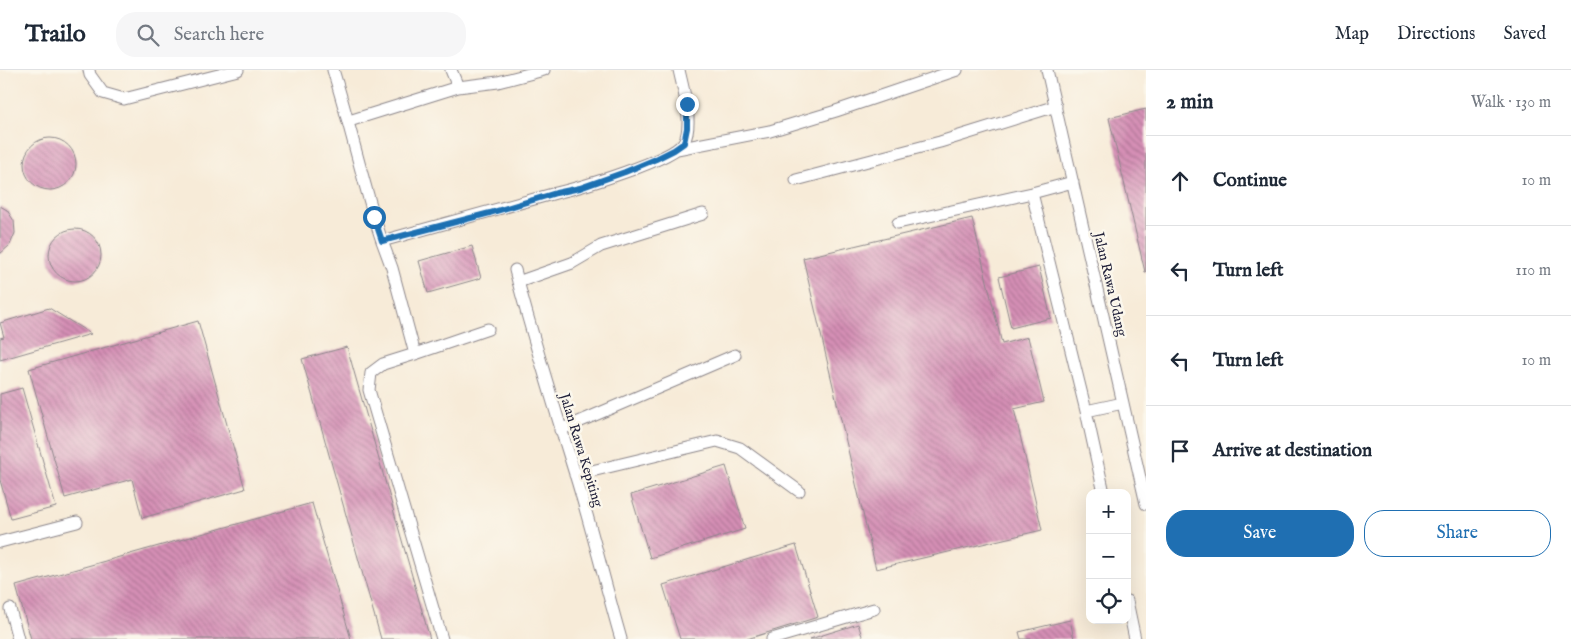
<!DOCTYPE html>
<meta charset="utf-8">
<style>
body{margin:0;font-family:"IM FELL English",serif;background:#f6f6f7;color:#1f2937}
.controls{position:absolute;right:15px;bottom:15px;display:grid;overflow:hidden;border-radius:10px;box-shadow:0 5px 20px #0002}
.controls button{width:45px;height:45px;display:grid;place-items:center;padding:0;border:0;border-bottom:1px solid #e0e1e3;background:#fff;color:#1f2937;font:25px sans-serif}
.stop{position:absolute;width:15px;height:15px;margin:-11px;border:4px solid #1f6fb2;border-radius:50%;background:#fff}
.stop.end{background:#1f6fb2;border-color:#fff;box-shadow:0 1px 5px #0008}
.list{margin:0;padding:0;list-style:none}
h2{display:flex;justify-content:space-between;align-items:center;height:65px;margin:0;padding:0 20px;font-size:21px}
h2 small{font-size:16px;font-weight:400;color:#747a83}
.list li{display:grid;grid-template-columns:32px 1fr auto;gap:15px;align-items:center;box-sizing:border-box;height:90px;padding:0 20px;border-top:1px solid #e0e1e3}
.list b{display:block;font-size:19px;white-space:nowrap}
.list em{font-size:16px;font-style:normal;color:#747a83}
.actions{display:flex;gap:10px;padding:15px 20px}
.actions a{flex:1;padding:11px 0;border:1px solid #1f6fb2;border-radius:20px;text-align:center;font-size:18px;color:#1f6fb2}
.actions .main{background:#1f6fb2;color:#fff}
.icon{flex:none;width:28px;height:28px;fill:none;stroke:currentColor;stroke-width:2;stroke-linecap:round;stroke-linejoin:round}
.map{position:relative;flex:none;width:1146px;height:569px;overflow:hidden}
header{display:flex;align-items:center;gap:30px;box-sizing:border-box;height:70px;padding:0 25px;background:#fff;border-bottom:1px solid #e0e1e3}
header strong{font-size:24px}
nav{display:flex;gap:28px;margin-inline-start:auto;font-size:18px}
.search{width:350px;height:45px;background:#f6f6f7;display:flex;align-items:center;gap:12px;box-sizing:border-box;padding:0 18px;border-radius:20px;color:#747a83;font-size:19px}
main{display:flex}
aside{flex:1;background:#fff}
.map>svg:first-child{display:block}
</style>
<header>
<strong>Trailo</strong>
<div class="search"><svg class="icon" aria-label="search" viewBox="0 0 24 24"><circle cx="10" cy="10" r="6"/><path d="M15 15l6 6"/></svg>Search here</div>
<nav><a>Map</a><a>Directions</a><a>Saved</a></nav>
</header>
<main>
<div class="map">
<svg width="1146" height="569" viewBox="0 0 1146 569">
<defs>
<pattern id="building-back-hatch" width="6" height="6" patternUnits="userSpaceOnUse" patternTransform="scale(1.25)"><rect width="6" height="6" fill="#d58fb5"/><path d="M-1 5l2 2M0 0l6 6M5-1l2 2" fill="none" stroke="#ac7494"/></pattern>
</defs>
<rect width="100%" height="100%" fill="#fbf7ec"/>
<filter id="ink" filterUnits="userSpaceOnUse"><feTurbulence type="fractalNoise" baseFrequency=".02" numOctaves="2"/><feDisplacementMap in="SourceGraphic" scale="10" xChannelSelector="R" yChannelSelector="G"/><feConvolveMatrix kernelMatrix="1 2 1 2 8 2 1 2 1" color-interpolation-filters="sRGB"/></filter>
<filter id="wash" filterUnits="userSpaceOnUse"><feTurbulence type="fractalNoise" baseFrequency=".0096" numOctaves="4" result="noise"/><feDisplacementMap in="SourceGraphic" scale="20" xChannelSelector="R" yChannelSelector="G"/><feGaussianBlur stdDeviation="1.12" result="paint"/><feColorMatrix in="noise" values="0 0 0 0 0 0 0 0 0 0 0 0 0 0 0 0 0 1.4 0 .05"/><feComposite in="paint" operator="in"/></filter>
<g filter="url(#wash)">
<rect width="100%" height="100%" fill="#f7ebd8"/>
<g id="blocks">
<path fill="url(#building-back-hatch)" d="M1146,39V202H1145L1109,48Z
M24 94a26 26 0 1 1 52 0a26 26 0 1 1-52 0Z
M0,136L7,140L14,151L15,163L10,175L0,184Z
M972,148L1002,274L1028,267L1044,332L1014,339L1042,460L876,499L803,188Z
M49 185a26 26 0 1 1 52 0a26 26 0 1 1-52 0Z
M472,176L481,208L428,223L419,191Z
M1039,197L1051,248L1011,258L999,207Z
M49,238L91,264L0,290V268L4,267L0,253Z
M198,251L245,419L142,448L132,409L65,428L29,299Z
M347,277L430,569H381L302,289Z
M22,318L56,437L11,449L0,410V324Z
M726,396L745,459L650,488L631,425Z
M312,433L351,569H31L16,516Z
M796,475L818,547L747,569H680L663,515Z
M1070,550L1074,569H1021L1019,562Z
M858,554L863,569H810Z"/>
</g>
</g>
<g filter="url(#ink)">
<use href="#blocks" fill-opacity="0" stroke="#8c868a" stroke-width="1"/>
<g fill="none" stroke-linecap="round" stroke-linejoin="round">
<g stroke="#8c868a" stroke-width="13">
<path id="service" d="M89,0L90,5L103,23L124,29L238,0
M333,0C351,57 363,115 382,171L556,123C578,118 674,90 684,72C694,53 683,19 679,0
M451,0L458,17L498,12L544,0
M1047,0L1146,434
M349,51L458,17
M677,79L770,61L836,41L957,0
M796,110L940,72L1056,36
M1032,123L1086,341L1104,423
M898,153L1032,123L1073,112
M382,171L392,198L415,284
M515,200C533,269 554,336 575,404C592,459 605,514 621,569
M518,212L572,193L601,176L703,144
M1086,341L1123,333
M560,360L735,285
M575,405L717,371L740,378L799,421
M0,472L77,452
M1127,531L1135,569
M10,539L18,569
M442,569L369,320L371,303L383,294L415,284L488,259
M772,569L874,539"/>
</g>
<use href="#service" stroke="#fff" stroke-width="11"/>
</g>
</g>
<g fill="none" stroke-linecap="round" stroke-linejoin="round" filter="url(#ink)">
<path stroke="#1f6fb2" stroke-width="6" d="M374,147L382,171L490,143L556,123L580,118L625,102L656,89L674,80L684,73L687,58V34"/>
</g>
<g text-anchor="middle" stroke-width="5" stroke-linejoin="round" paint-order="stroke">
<g font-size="14" fill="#22223b" stroke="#fbf7ec">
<text transform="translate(1111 214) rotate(77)" y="5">Jalan Rawa Udang</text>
<text transform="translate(582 380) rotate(73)" y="5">Jalan Rawa Kepiting</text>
</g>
</g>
</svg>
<div class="controls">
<button>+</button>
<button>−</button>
<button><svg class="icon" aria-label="locate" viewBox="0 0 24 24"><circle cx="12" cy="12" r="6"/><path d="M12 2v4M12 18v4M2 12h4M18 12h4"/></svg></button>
</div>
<div class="stop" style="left:374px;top:147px"></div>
<div class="stop end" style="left:687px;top:34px"></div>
</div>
<aside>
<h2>2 min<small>Walk · 130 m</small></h2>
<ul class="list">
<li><svg class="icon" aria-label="ahead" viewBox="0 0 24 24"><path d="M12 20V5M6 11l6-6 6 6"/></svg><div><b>Continue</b></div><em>10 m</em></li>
<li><svg class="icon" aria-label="left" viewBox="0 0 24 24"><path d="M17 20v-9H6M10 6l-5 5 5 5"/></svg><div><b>Turn left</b></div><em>110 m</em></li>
<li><svg class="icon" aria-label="left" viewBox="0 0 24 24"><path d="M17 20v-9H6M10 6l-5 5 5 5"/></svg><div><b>Turn left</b></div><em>10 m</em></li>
<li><svg class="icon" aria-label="arrive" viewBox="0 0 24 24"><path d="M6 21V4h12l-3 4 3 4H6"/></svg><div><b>Arrive at destination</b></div></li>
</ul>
<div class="actions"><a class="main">Save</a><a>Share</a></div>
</aside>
</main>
